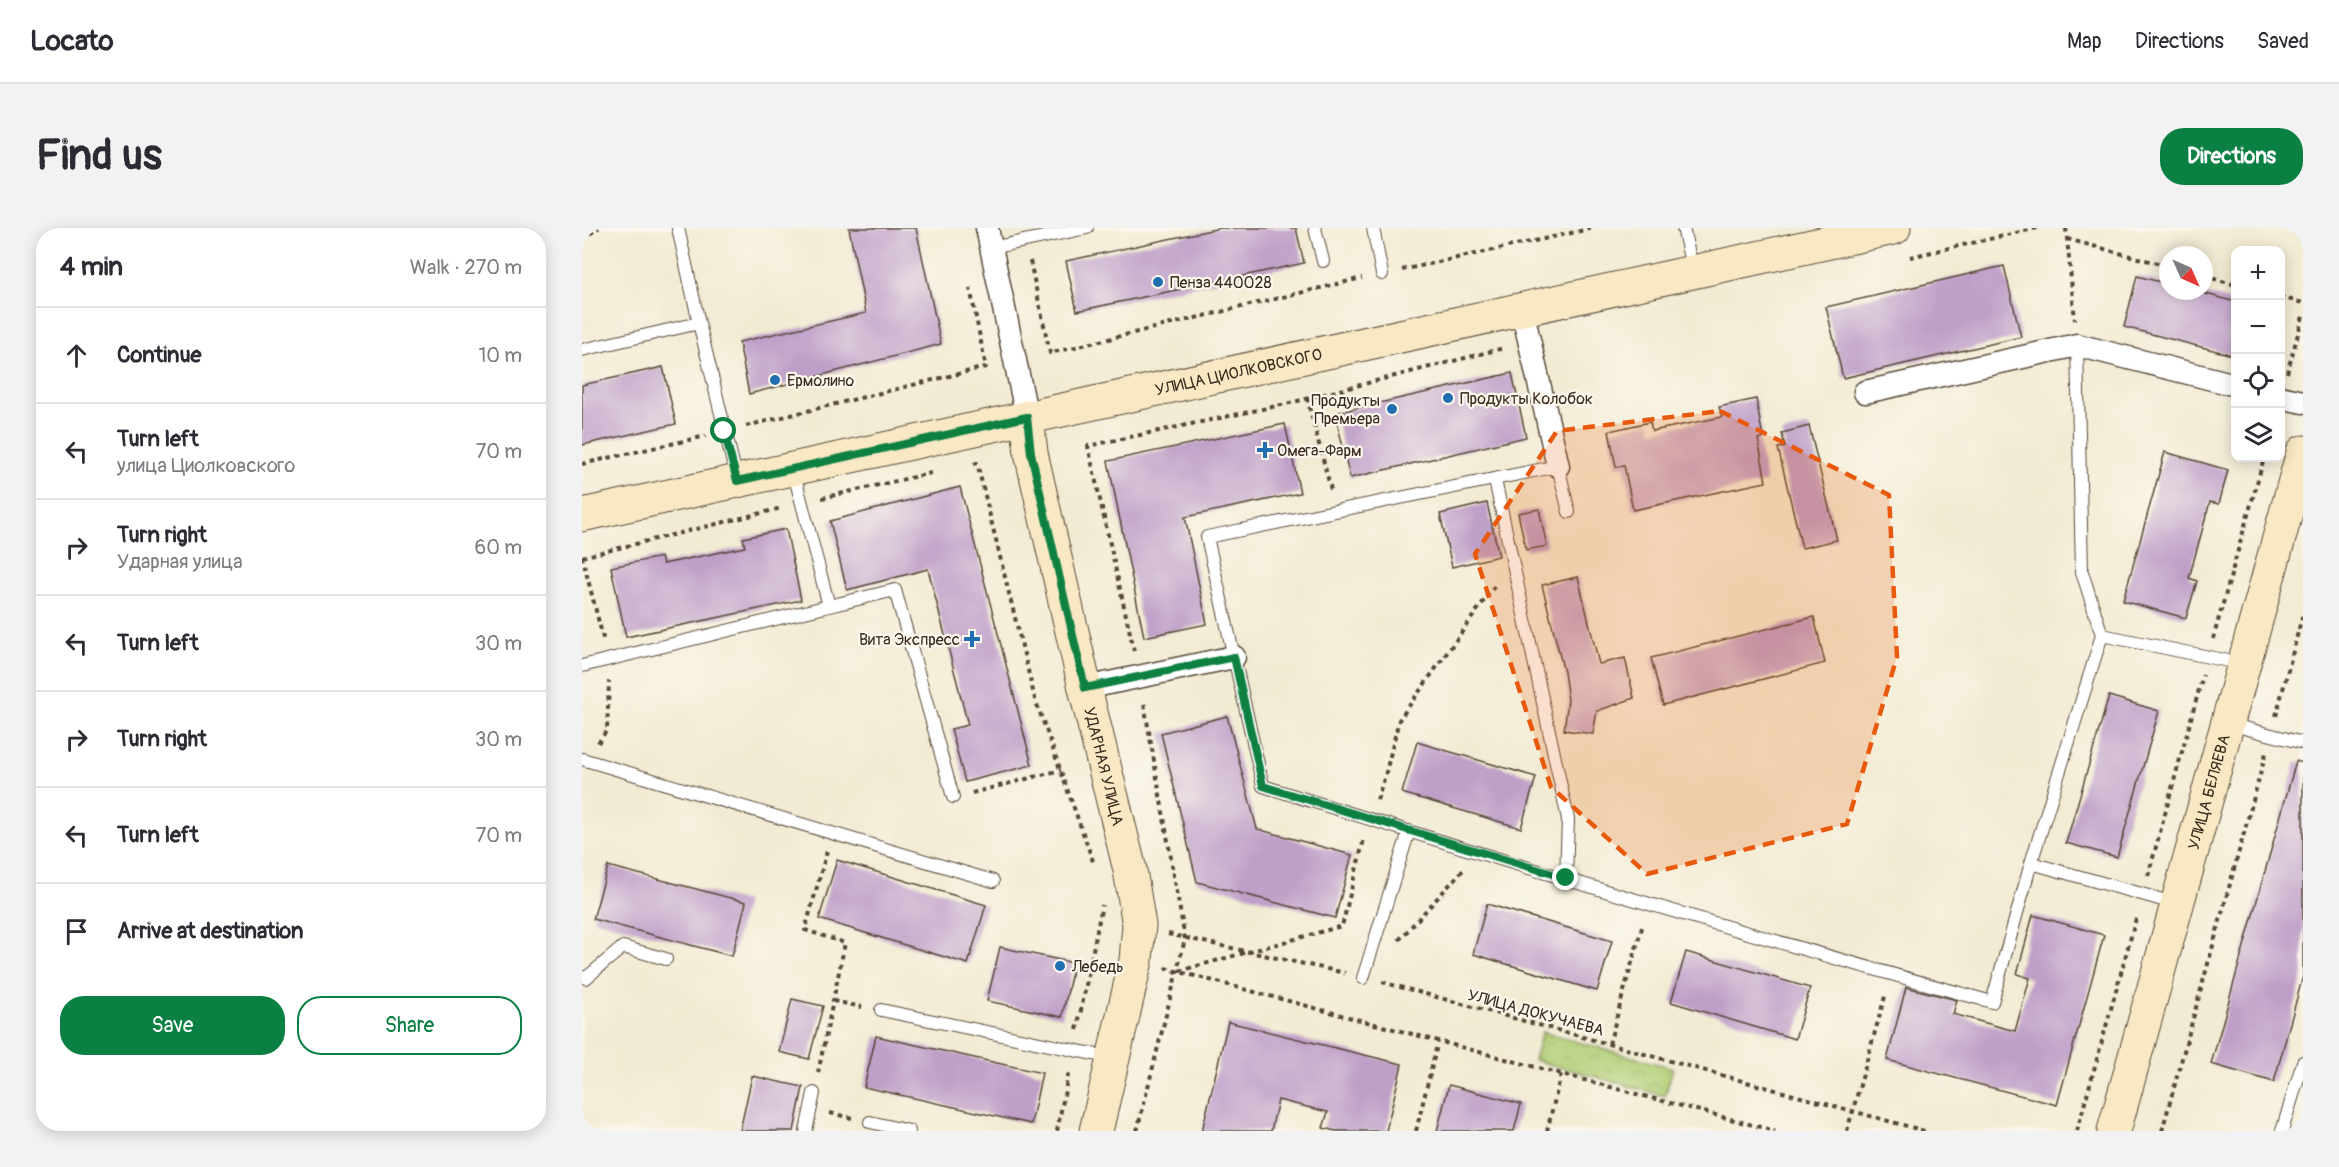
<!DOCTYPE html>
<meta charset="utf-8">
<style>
body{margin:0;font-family:Pangolin,sans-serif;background:#f2f2f3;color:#2b2b33}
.controls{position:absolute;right:18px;top:18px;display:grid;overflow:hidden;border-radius:12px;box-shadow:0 3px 15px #0003}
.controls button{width:54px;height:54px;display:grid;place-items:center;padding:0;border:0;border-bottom:2px solid #e1e1e2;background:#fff;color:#2b2b33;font:30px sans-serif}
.compass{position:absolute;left:1577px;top:18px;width:54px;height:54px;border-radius:50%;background:#fff;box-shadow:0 3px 15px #0003;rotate:135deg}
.stop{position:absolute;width:18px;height:18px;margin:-14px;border:4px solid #0b8043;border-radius:50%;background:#fff}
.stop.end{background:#0b8043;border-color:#fff;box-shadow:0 2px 6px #0008}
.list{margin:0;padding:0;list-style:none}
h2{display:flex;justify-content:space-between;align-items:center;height:78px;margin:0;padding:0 24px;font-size:26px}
h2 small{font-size:20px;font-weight:400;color:#7c7c81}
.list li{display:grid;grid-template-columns:39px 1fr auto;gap:18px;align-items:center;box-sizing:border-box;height:96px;padding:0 24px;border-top:2px solid #e1e1e2}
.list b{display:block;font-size:22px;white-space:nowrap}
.list p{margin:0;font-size:20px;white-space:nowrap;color:#7c7c81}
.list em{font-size:20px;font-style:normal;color:#7c7c81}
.actions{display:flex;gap:12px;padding:18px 24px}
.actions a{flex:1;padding:14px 0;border:2px solid #0b8043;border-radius:24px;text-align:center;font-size:21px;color:#0b8043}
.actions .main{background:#0b8043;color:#fff}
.icon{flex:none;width:33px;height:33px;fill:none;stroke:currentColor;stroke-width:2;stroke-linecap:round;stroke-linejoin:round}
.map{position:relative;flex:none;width:1721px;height:903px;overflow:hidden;border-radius:24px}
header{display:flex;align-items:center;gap:36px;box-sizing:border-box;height:84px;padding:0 30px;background:#fff;border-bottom:2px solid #e1e1e2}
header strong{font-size:28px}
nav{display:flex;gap:33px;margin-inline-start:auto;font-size:21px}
.intro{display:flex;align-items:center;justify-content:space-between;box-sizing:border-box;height:144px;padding:0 36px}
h1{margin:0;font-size:42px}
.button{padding:15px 27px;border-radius:24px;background:#0b8043;color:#fff;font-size:21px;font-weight:700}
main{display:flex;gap:36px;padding:0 36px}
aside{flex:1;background:#fff;border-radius:24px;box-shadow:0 3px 15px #0003}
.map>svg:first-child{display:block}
</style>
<header>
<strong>Locato</strong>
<nav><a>Map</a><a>Directions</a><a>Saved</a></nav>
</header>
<div class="intro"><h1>Find us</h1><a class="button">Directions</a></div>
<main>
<aside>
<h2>4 min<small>Walk · 270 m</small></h2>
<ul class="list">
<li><svg class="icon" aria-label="ahead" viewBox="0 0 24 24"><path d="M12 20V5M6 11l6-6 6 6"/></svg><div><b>Continue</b></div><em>10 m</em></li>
<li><svg class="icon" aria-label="left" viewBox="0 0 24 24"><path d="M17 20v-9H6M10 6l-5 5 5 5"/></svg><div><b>Turn left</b><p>улица Циолковского</p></div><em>70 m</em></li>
<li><svg class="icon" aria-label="right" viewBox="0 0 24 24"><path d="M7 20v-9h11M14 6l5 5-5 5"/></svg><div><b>Turn right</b><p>Ударная улица</p></div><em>60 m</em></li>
<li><svg class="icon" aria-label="left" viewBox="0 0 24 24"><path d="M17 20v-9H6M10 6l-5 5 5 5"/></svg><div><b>Turn left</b></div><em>30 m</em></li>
<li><svg class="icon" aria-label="right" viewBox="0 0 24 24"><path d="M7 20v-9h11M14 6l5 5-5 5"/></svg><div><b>Turn right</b></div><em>30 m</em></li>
<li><svg class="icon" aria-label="left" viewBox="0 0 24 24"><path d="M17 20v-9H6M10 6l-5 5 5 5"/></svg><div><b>Turn left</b></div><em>70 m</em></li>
<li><svg class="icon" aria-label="arrive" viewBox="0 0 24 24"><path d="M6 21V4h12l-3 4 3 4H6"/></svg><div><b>Arrive at destination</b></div></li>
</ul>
<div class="actions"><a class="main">Save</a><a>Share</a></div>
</aside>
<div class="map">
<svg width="1721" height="903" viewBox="0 0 1721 903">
<defs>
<pattern id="park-crowns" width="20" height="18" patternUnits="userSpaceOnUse" patternTransform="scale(1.5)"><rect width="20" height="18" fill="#b0ce75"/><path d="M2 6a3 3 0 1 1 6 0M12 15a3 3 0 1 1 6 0" fill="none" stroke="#98b165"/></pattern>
</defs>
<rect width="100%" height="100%" fill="#fbf7ec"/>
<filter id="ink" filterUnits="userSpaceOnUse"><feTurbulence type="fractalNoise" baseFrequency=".0167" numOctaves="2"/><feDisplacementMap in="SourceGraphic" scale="12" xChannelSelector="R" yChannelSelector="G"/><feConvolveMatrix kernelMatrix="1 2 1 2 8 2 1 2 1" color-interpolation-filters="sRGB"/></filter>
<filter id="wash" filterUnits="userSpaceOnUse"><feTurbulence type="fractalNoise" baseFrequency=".008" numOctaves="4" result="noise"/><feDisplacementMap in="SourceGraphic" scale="24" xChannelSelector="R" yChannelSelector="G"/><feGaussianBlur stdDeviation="1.35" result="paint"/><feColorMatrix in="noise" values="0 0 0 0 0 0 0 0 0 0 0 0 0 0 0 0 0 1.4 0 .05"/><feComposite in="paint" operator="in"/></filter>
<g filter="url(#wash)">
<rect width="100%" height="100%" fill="#f2ebd3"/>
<path fill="url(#park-crowns)" stroke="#767c4a" stroke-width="1.5" d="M960,804L1091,840L1083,868L952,832Z"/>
<g id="blocks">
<path fill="#be9fc8" d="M267,0H334L359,116L167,166L157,114L284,85Z
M638,0H714L722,35L495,83L484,33Z
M1422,38L1439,109L1261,150L1244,79Z
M1555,48L1586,56V63H1613L1654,74V128L1542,99Z
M81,139L94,196L0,217V157Z
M930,145L944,209L768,250L753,185Z
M1174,171L1181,210L1176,211L1184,254L1051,282L1042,237L1034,239L1027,203L1068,194L1070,203L1140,189L1137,179Z
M703,196L718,265L603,289L625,396L562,409L526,233Z
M1227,198L1255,312L1220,320L1196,220L1203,219L1200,205Z
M1583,224L1646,242L1637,276L1628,274L1626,281L1607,350L1615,353L1604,390L1541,373Z
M378,259L450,537L383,554L369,501L386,497L346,341L265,362L248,293Z
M905,275L917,328L870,339L858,286Z
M957,281L965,318L944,322L936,285Z
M204,301L219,372L44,409L29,339L79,329L81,336L163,319L161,310Z
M996,349L1017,436L1043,430L1052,470L1015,483L1011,506L982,502L986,472L982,444L960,357Z
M1232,389L1243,435L1081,477L1069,430Z
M1527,468L1577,483L1535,629L1484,615Z
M645,488L675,601L770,627L753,690L615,654L579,505Z
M835,514L954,549L939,600L820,565Z
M1714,533L1721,535V748L1692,854L1629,836Z
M255,632L404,677L386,736L237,691Z
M26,638L164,674L150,728L11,691Z
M905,676L1030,713L1015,763L891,726Z
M1451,687L1522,707L1475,877L1305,832L1324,759L1375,772L1371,786L1433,803L1448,750L1435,746Z
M418,719L492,735L480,789L405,773Z
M1104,724L1228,760L1213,811L1089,774Z
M210,771L241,778L227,831L197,824Z
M646,794L820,836L804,903H754L741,900L746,884L696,872L689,903H620Z
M294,808L460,845L449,896L282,859Z
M170,848L221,859L212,903H158Z
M867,857L939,876L932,903H855Z"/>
</g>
</g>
<g filter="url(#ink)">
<use href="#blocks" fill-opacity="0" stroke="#564739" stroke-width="1.5"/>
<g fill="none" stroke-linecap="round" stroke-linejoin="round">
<g stroke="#564739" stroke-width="14">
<path id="lane" d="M96,0L117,95
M733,0L741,33
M791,0L800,46
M1101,0L1111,43
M409,20L505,0
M1495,117L1500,344L1520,407
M0,122L117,95L155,252
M211,242L247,378
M913,252L986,591L984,650
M987,284L976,238L625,309L681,558C923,634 1166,707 1410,774L1449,635L1520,407L1661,436
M0,438L313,362L371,569
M1647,496L1721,515
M0,531L411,653
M1449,635L1595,676
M0,749L4,750L41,719L84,731
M781,750L827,603
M299,782L530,830
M288,894L327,903
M224,903L232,865
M1700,903L1721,834"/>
</g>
<g stroke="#564739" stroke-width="25">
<path id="street" d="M405,0L445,189
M940,81L976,238
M1283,164L1495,117L1654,157
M1698,169L1721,174
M503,460L652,429"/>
</g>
<g stroke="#564739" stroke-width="35">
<g id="secondary">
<path id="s1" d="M445,189L449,225L503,460L548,642L557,697L554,732L514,903"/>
<path id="s2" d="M0,287L1312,0"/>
<path id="s3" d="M1532,903L1721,224"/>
</g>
</g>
<path stroke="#564739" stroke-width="4" stroke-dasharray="4.5 4.5" stroke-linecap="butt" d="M1484,0L1493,92
M0,10L17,0
M1485,11L1586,38
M1328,29L1456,0
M448,33L468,125L780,50
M820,42L1012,0
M1622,48L1654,57
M1698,69L1721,75
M1705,145L1721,88
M725,170L749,262
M164,198L404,139L388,60
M0,236L124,208
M392,236L395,235L453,471L512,636
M240,270L349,245
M0,328L22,414
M0,329L200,280
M1631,411L1682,230
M552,423L506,218L704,176L922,120
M1694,488L1721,385
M16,515L25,502L27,453
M390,565L479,542
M795,572L803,548L817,492L914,356
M1566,648L1621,447
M586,706L763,745
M817,712L881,642
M583,740L1193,903
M597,743L760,698L782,611
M800,754L1343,903
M251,773L280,779
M495,802L520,677
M1027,816L1061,696
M236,845L263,715L223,702L245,623
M248,885L270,890
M475,903L487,842
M555,903L603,711L562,475
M834,903L856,813
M965,903L979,846
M1265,903L1304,765
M1495,903L1555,687
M1580,903L1684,525"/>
<use href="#lane" stroke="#fff" stroke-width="12"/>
<use href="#street" stroke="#fff" stroke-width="22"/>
<use href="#secondary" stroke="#f8e8c3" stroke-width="33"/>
</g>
</g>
<g fill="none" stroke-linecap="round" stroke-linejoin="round" filter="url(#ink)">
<path stroke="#0b8043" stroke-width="8" d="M142,203L155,253L445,189L449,225L503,460L652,429L681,558L984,650"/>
</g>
<path fill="#e8590c" fill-opacity="0.2" stroke="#e8590c" stroke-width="4.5" stroke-dasharray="12 8" stroke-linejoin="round" d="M1138,183L1307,267L1315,429L1265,596L1065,646L969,559L893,326L975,203Z"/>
<g fill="#1f6fb2" stroke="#fbf7ec" stroke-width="2">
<circle cx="576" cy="54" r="6"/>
<circle cx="193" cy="152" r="6"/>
<circle cx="866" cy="170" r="6"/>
<circle cx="810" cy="181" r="6"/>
<path d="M680 213h6v6h6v6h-6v6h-6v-6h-6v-6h6z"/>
<path d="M387 402h6v6h6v6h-6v6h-6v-6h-6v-6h6z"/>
<circle cx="478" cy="738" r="6"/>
</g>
<g text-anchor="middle" stroke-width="4.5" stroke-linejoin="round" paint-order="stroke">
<g font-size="16" fill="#3b2a1e" stroke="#fbf7ec" text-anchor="start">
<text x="588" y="60">Пенза 440028</text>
<text x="205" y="158">Ермолино</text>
<text x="878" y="176">Продукты Колобок</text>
<text x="798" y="178" text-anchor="end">Продукты<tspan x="798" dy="18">Премьера</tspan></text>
<text x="695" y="228">Омега-Фарм</text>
<text x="378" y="417" text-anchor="end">Вита Экспресс</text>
<text x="490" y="744">Лебедь</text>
</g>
<g font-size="16" fill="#3b2a1e" stroke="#fbf7ec">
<text dy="6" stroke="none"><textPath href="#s2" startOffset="672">УЛИЦА ЦИОЛКОВСКОГО</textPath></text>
<text dy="6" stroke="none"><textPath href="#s1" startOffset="358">УДАРНАЯ УЛИЦА</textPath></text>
<text dy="6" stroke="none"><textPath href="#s3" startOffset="352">УЛИЦА БЕЛЯЕВА</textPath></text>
<text transform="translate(954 784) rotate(15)" y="6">УЛИЦА ДОКУЧАЕВА</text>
</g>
</g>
</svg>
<div class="controls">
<button>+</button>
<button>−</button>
<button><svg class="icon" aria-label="locate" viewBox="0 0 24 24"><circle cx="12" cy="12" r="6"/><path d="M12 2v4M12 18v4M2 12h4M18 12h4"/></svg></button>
<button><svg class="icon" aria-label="layers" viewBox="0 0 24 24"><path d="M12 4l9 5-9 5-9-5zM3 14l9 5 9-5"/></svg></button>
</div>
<svg class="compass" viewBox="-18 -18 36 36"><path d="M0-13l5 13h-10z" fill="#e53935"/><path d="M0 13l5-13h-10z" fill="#7c7c81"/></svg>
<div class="stop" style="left:142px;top:203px"></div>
<div class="stop end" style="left:984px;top:650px"></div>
</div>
</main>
